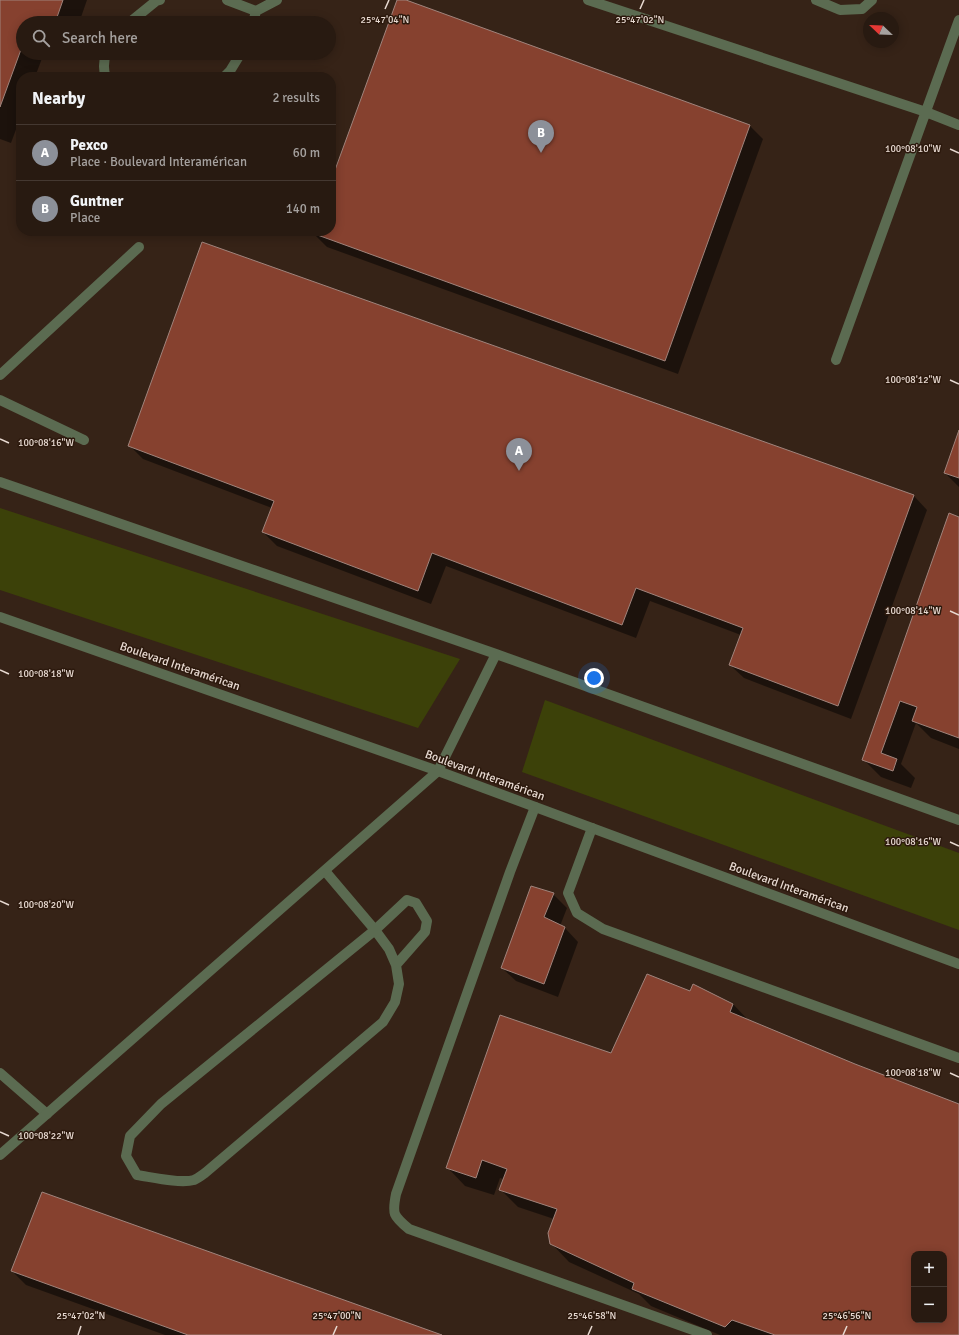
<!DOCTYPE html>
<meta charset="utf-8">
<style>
body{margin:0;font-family:Signika,sans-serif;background:#30231a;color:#f1f3f6}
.controls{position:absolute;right:12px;bottom:12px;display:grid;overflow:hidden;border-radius:8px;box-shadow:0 2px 10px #0003}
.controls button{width:36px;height:36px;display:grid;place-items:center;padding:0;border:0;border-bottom:1px solid #443831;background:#281a11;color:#f1f3f6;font:20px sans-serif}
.compass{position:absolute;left:863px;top:12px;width:36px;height:36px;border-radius:50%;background:#281a11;box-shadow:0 2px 10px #0003;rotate:293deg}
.you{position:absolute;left:594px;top:678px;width:14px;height:14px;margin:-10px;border:3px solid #fff;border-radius:50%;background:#1a73e8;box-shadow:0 0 0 6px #1a73e833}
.badge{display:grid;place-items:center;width:26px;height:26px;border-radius:50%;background:#8c9099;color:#fff;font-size:13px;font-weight:700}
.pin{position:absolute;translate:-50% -33px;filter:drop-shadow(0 1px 2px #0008)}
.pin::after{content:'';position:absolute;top:21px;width:14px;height:12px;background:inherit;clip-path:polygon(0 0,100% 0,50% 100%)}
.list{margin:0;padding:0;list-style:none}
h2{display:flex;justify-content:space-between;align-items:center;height:52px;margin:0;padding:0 16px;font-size:17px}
h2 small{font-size:13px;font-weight:400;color:#a5a19f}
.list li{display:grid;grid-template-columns:26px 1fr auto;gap:12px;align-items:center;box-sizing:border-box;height:56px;padding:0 16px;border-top:1px solid #443831}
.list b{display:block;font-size:15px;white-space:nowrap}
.list p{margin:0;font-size:13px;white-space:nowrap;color:#a5a19f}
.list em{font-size:13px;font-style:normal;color:#a5a19f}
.icon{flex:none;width:22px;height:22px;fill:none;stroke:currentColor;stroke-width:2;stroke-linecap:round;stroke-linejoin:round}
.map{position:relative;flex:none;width:959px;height:1335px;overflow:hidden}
.search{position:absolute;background:#281a11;box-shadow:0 2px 10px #0003;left:16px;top:16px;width:320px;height:44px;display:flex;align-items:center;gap:10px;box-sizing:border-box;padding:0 14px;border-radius:22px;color:#a5a19f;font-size:15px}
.panel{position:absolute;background:#281a11;box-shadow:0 2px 10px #0003;left:16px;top:72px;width:320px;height:164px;border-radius:16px}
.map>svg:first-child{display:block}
</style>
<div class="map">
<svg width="959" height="1335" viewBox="0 0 959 1335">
<rect width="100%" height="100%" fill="#362317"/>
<path fill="#3c4109" d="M0,508L460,659L418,728L0,590Z
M545,700L959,853V930L522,772Z"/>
<path fill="#0007" fill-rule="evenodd" d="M0,0H87L79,23H23V53H44L35,77H21V116L11,143L0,139Z
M398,0H403L750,126L763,139L678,374L327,247L313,233L314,231H331V184Z
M203,244L914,496L927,510L851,719L744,678L730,665L741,635L650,601L636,638L446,566L431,604L277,546L263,532L272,508L143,459L129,445Z
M959,433V487L945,473Z
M959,518V749L931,738L916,723L901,764L915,778L911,788L881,777L863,759Z
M553,894L567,908L560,926L565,928L578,942L558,997L516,981L502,968Z
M690,992L733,1004L749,1021L855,1064L959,1105V1335H720L651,1306L639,1294L569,1262L551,1243L554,1219L518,1207L500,1189L504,1179L500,1178L494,1195L465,1186L448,1168L611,1054ZM914,1254H944V1320H914Z
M12,1271L440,1335H165L26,1285Z"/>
<path fill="#86412f" stroke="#a0847c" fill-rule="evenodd" d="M0,0H63L55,23L31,22V23H23V44L0,107Z
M397,0H406L750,125L665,361L312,233L313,231H331V181Z
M202,242L914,495L838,706L729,665L743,628L636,588L622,625L432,553L418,591L262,532L274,501L128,446Z
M959,430V478L944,473Z
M949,513L959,517V738L912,721L917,707L900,701L881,753L897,759L893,771L862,760Z
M531,886L554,893L544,917L565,927L544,984L501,968Z
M647,974L690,991L693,984L733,1004L730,1012L855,1064L959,1104V1335H775L732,1320L725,1327L632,1289L634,1283L550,1244L548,1233L557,1209L499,1190L507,1169L482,1160L476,1178L446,1168L500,1015L611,1053ZM914,1254H944V1320H914Z
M42,1192L442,1335H188L11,1271Z"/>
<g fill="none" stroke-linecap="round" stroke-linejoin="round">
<path stroke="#5b6b51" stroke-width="10" d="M227,0L256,11L277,0
M816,0L840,10L862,9L872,0
M129,23L156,1L160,0
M253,23L256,11
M106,53C104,60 103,70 106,77
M224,77L230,71L241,53
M0,375L139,247
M0,400L84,440
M535,807L510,872L396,1194C392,1214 393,1216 409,1229L707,1335
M592,828L568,893L577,913L603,929L959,1058
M325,871L375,930L389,949L396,965L399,984L395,1002L383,1022L205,1173C202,1175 198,1178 194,1180C180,1184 151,1177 137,1175L126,1156L130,1136L161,1104L375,930L407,900L416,903L427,921L425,932L396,965
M0,1073L47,1114"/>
<path stroke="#5b6b51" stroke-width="10" d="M588,0L926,112L959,125
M836,360L959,20
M0,482L496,654L959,820
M0,617L438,771L959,964
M0,1155L438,771L496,654"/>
</g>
<path fill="none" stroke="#e8dad2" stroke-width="1.5" d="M385,9L389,0M640,9L644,0M950,149L959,153M950,380L959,384M0,439L9,443M950,611L959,615M0,670L9,674M950,842L959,846M0,901L9,905M950,1073L959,1077M0,1132L9,1136M78,1335L81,1326M333,1335L337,1326M588,1335L592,1326M843,1335L847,1326"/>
<g text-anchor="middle" stroke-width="3" stroke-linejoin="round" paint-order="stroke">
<g font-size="12" fill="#e8dad2" stroke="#2c190d">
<text transform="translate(180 666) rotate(19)" y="4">Boulevard Interamérican</text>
<text transform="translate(485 775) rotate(20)" y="4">Boulevard Interamérican</text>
<text transform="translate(789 887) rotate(20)" y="4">Boulevard Interamérican</text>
</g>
</g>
<g font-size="10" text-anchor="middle" fill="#e8dad2" stroke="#2c190d" stroke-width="3" stroke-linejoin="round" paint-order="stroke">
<text x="385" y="23">25°47'04"N</text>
<text x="640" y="23">25°47'02"N</text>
<text x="913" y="152">100°08'10"W</text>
<text x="913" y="383">100°08'12"W</text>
<text x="46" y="446">100°08'16"W</text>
<text x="913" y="614">100°08'14"W</text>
<text x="46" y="677">100°08'18"W</text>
<text x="913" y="845">100°08'16"W</text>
<text x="46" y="908">100°08'20"W</text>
<text x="913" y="1076">100°08'18"W</text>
<text x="46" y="1139">100°08'22"W</text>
<text x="81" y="1319">25°47'02"N</text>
<text x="337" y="1319">25°47'00"N</text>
<text x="592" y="1319">25°46'58"N</text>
<text x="847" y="1319">25°46'56"N</text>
</g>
</svg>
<div class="controls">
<button>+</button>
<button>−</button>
</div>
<svg class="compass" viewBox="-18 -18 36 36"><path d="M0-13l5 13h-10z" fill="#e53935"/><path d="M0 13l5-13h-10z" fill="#a5a19f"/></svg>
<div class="you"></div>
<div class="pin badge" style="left:519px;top:471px">A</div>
<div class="pin badge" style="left:541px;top:153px">B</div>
<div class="search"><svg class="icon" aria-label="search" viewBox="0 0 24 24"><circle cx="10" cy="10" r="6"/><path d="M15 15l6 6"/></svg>Search here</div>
<section class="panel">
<h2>Nearby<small>2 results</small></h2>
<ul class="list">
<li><span class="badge">A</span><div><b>Pexco</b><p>Place · Boulevard Interamérican</p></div><em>60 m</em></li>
<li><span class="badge">B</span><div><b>Guntner</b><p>Place</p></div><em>140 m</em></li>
</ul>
</section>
</div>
